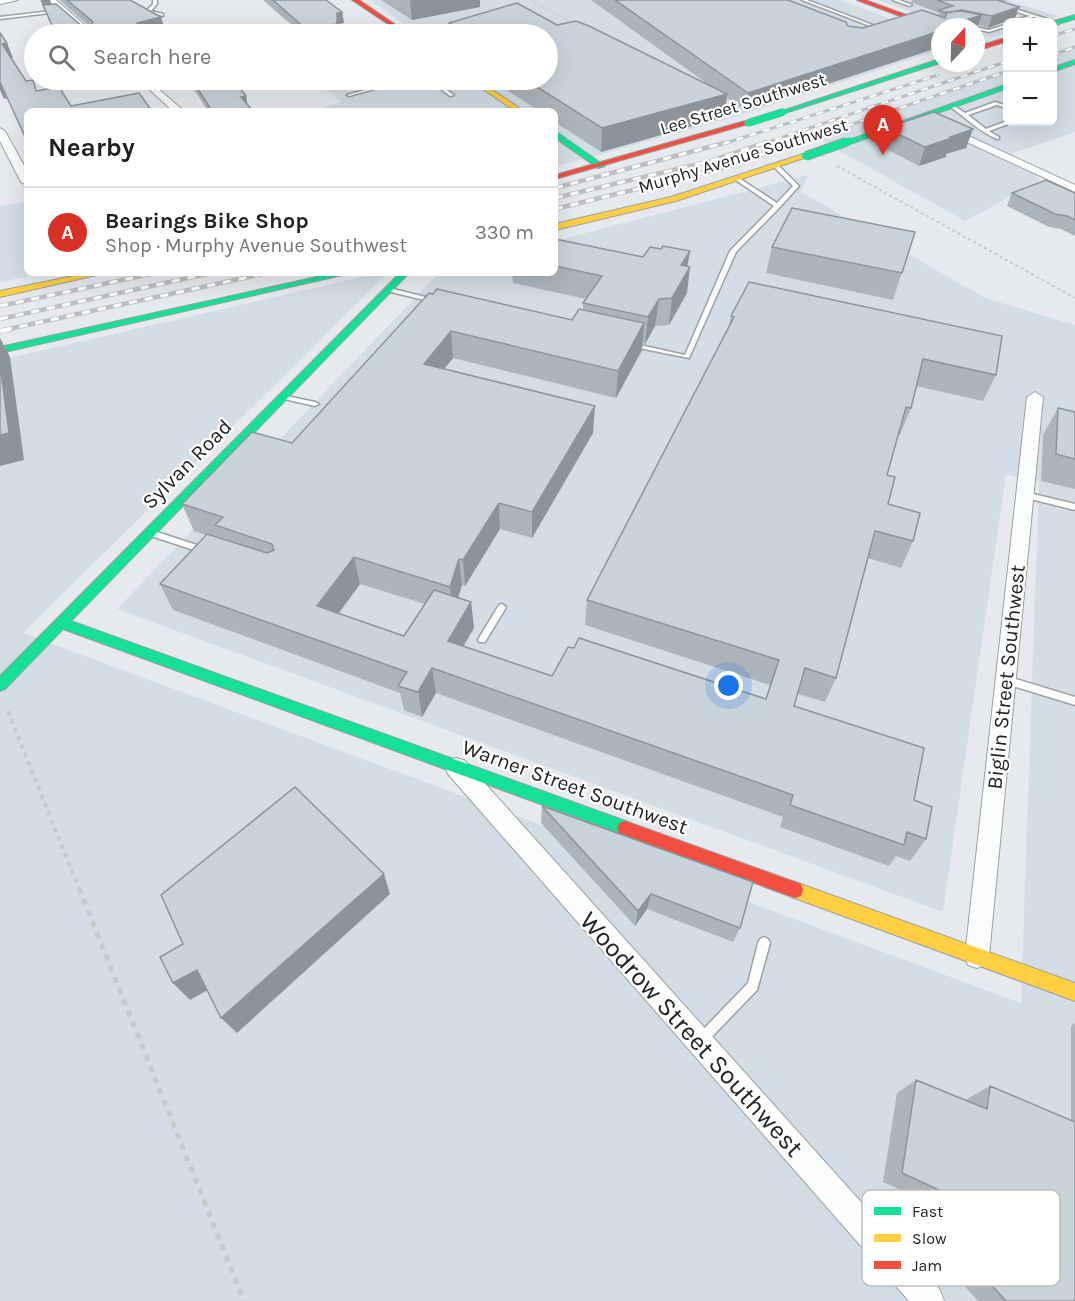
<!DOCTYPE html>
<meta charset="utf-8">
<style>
body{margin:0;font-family:Karla,sans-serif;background:#f2f2f2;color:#202124}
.controls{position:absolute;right:18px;top:18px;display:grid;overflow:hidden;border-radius:9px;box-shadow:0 6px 24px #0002}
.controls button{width:54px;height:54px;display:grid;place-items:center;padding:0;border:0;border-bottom:2px solid #e0e0e0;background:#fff;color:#202124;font:30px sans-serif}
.compass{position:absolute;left:931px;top:18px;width:54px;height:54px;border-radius:50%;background:#fff;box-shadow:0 6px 24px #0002;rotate:22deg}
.you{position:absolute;left:729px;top:686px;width:21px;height:21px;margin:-15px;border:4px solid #fff;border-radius:50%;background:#1a73e8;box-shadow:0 0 0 9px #1a73e833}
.badge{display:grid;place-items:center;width:39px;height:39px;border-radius:50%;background:#d93025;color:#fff;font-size:20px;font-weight:700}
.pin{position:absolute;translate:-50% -50px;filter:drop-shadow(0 2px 3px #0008)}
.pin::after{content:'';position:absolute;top:32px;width:21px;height:18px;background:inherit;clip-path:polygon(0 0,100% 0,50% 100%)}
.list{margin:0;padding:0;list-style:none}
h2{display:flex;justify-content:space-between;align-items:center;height:78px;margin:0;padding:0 24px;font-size:26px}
h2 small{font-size:20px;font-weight:400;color:#757577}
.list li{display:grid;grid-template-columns:39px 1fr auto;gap:18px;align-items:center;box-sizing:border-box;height:90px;padding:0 24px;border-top:2px solid #e0e0e0}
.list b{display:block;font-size:22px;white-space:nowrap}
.list p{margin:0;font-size:20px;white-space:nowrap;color:#757577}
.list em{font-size:20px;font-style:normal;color:#757577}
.icon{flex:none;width:33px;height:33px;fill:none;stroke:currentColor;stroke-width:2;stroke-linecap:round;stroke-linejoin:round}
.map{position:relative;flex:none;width:1075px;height:1301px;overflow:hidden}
.search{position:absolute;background:#fff;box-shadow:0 6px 24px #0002;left:24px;top:24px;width:534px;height:66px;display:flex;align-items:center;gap:15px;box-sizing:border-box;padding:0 21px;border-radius:33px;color:#757577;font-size:22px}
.panel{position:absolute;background:#fff;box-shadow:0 6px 24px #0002;left:24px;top:108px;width:534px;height:168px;border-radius:9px}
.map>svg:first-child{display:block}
</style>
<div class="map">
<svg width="1075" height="1301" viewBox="0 0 1075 1301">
<rect width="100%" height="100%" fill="#e6eaee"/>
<path fill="#d3dde5" d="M370,0H840L940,37V50L734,117L555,167V111H311L342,102L312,80H548V34H355L404,24Z
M878,0H1005L1058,16L1039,22H1008L1007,33L993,37H981L976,35V27H953Z
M1075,45V132L1012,153L1041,180L965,221L813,136L1007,69L1008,122H1052L1053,53Z
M808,175L801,192L985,298L1075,325V1301H0V360L380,273L385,276L23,633L1021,1003L1039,482L1006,474L943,912L117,609L439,273H555V241Z
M27,201V273H46L0,282V206Z"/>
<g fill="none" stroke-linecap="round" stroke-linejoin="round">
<g stroke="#9ca0a3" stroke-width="3">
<path id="lane" d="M153,0H157V4L151,11L163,14V16L146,11L153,4Z
M802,0H807L883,29L878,31V29Z
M893,0H899L912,5L909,6Z
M1007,7H1009L1060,23L1058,24L1034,17L1012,22L1013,21L1030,16L1007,9Z
M59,10L58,12L0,19V17Z
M1008,24V26L989,32L976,29L975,27L989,30Z
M402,80H407L349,96L347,95Z
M429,80H433L454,95L450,96Z
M995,102L1008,106V109L997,105L968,115L986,129L1007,121L1011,122V123L989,131L999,137V139H997C980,132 965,117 949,106L953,105L965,113Z
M774,165H778L799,186L780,207L736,252L689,358L629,346L628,345L631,343L685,355L730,251L774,206L734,179L739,178L777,203L793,186L774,167Z
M389,288L438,300L439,301L436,303L387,291V289Z
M282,395L315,402L319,404L315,406L284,399L281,397Z
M1025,492L1075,504V510L1022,497L1021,495Z
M151,530L209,549L210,551L206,554L148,535L147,533Z
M502,604L506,607L505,609L485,642H479L478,640L479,638L499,605Z
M1006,676L1075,697V705L1003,683L1001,680L1003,677Z
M764,937L768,939L770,943L757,990L704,1045L700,1047L696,1045L694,1041L696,1037L748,983L758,943L760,939Z"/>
</g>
<g stroke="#9ca0a3" stroke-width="2">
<path id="street" d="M0,0H18L0,4Z
M47,0H56L95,34H86Z
M139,80H148L184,111H173Z
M947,126L1075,185V192L943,131L942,129Z
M0,128L5,131L27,171V185L21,182L0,141Z
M1035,392L1043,397L989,956L986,965L977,968L968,965L965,956L1027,397Z
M456,758L464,760L940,1290L944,1301H909L448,774L445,767L448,760Z"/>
</g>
<g stroke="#9ca0a3" stroke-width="2">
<path id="fast" d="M1075,15V19L1054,25L1051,22Z
M940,59V63L785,113L779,112Z
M1075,60V64L1052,72V68Z
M1008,84V88L853,143L846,141Z
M555,133H558L605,166L598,168L555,138Z
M335,273H351L0,353V347Z
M400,273H409L71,621L631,823L633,828L631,833L625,835L63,629L5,689L0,691V676Z"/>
</g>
<g stroke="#9ca0a3" stroke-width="2">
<path id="slow" d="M470,80H477L524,111H515Z
M803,154L810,156L676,201L555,230V224L671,197Z
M88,273H105L0,297V291Z
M795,882L1075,983V1001L789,896L787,890L789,884Z"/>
</g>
<g stroke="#9ca0a3" stroke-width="2">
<path id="jam" d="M352,0H359L409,34H403Z
M857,0H865L940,27V31Z
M1008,37V41L976,51V47Z
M745,121L752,123L555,179V175Z
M625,821L795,882L801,884L803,890L801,896L795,898L619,833L617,828L619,823Z"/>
</g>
<path stroke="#c8caca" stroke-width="1.5" stroke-dasharray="2 2" stroke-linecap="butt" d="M531,0L575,24"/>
<path stroke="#c8caca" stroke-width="2" stroke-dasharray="3 3" stroke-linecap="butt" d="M837,166L1075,298"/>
<path stroke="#c8caca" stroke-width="4" stroke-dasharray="4.5 4.5" stroke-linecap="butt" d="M8,711L79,889"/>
<path stroke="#c8caca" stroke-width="5" stroke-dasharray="6 6" stroke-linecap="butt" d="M79,888L244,1301"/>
<use href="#lane" fill="#fbfcfc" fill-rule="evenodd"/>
<use href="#street" fill="#fbfcfc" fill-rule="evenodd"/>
<use href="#fast" fill="#16e098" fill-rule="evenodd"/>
<use href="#slow" fill="#ffcf43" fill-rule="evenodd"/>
<use href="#jam" fill="#f24e42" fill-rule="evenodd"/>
<g stroke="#bebfc0" stroke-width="3">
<path id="rail-far2" d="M1052,36L1075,29
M1052,55L1075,47
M723,144L938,75
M762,144L1008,61
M794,144L1008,71"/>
</g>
<g stroke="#bebfc0" stroke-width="4.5">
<path id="rail-far1" d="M555,188L728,142
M555,198L711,161L767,142
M555,209L723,168L798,142
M0,306L155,273
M0,319L211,273
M4,330L267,273"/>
</g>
<g stroke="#bebfc0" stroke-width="5">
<path id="rail" d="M0,331L11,329"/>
</g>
<use href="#rail-far2" stroke="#fff" stroke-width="2" stroke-dasharray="7" stroke-linecap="butt"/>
<use href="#rail-far1" stroke="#fff" stroke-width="3" stroke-dasharray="8" stroke-linecap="butt"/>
<use href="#rail" stroke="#fff" stroke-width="4" stroke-dasharray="11" stroke-linecap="butt"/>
<g stroke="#9ca0a3" stroke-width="8" stroke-linecap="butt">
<path id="fast-bridge-far1" d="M748,123L783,112
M842,144L850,141"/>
</g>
<g stroke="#9ca0a3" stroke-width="10" stroke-linecap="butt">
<path id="fast-bridge" d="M806,156L846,142"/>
</g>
<use href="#fast-bridge-far1" stroke="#16e098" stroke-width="7"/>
<use href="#fast-bridge" stroke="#16e098" stroke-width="8"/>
</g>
<path fill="#adb5bb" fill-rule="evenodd" d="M40,0H50L51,4L82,26H89L59,0H130L161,17L164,27L151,30L159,34H55Z
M263,0H326L342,12L344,23L338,24V34H302Z
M381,0H480V7L412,20Z
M591,0H788L848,26L863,28L938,16L939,13L911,2L912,0H1008L1002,2L1019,7L1015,18L988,28L978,25L976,31L940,27V47L745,111L727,98L724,117L601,152L555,122V111H539L491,80H548V34H449V23L557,25L709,85Z
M188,80H233L248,105L253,111H208Z
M315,80H354L334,87Z
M885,128L973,129L966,148L946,154V157L919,166L880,146Z
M1012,193H1075V236L1061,229L1049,227L1007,206Z
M915,232L893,300L766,273L772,247Z
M555,239L643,257L661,249L690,251L687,266V293L669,325L655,326L645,344L642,343V350L616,398L453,358L444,369L593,433L532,538L500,529L465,586L462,585L458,598L471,602L474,628L463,646L552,676L766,699L770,685L585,625L587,600L729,326L731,316L996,375L983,401L916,386L911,408L900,435H898L887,475L888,504L913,541L901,568L868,558L836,678L825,702L798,694L794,706L914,800L926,839L910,861L896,856L889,866L780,827L783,817L436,693L422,717L404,710L400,693L173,610L160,584L206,535L194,531L182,504L292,443L429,293L572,320L583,310V303L586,299L513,283L512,273H555ZM360,584L425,604L404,636L338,614Z
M1058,408L1075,412V489L1041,481L1043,435Z
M542,806L740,928L733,942L647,909L635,926L541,823Z
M1075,1023V1301H978L933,1251L938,1207L883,1182L897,1093L916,1080L967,1101V1099L990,1086L1071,1120V1026Z"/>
<path fill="#8d9499" d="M41,0H50L53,8L44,9Z
M410,0H480V7L412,20Z
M1019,7L1015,18L988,28L992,16Z
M342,12L344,23L338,24V34H308L307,30L337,13Z
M982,15L976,31V27H949L950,25Z
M161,17L164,27L140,33L137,23Z
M940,31V47L745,111L748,93Z
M7,43L13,58L8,59L2,44Z
M97,80H110L98,82Z
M333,80H354L334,87Z
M0,82L7,98L4,99L0,90Z
M727,94L724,117L601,152L602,128Z
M246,96L248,107L241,97Z
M973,129L966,148L946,154V157L919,166L925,147L950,137Z
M690,251L686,274L690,267L687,293L669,325L672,298L681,265Z
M659,299L655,326L645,344L648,317Z
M644,323L642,350L616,398L618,371Z
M451,331L453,358L427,391L424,364Z
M0,338L10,357L24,460L0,466Z
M595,406L593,433L532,538V512Z
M499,503L500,529L465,586L463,560Z
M354,557L360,584L325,632L317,606Z
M459,559L462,585L453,613L450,587Z
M471,602L474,628L452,666L448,641Z
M432,668L436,693L422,717L418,692Z
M384,874L390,894L237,1033L221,1018Z
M651,894L647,909L635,926L638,911Z
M197,970L213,987L190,1000L173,983Z"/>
<path fill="#c9d3da" stroke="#8d9499" stroke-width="1.5" d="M67,0H130L161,17L137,23L159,34H56L43,5L56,4L82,26H91L93,22Z
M273,0H326L342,12L337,13V24L307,30Z
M615,0H788L846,22L848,26L863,28L922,10L945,18L947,12L962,11L982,15L950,25L955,26L940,27V31L748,93Z
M937,0H997L1019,7L992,16L961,10L947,13L939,10L953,6Z
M517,3L557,25L576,21L589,26L727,94L602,128L526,80H548V34H466L449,23Z
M0,33L7,43L2,44L26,81L33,80L36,91L59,87L71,106L139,93L152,111H27V141L0,82Z
M192,80H233L246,96L241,97L253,111H212Z
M934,112L973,129L950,137L952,138L925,147L885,128Z
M1046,180L1075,193V220L1067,216L1055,214L1012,193Z
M792,208L915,232L902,273L772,247Z
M555,239L643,257L650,247L661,249L663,246L690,251L681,265L690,267L672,298L659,299L648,317L583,303L602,276L555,266Z
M749,282L1002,336L996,375L923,359L911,408L906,407L887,475L895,477L888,504L920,513L913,541L875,531L836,678L805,668L794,706L924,748L914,800L932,807L926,839L907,832L904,845L790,805L793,795L432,668L418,692L398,686L407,672L160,584L207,534L267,553L274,550L272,544L215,525L223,517L182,504L252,432L292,443L429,293L433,294L437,289L572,320L579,309L644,323L618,371L451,331L424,364L595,406L532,512L499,503L463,560L459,559L450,587L354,557L317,606L404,636L434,590L471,602L448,641L552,676L568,647L574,648L579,638L766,699L779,660L587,600L734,317L731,316Z
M0,363L9,433L0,435Z
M1058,408L1075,412V459L1056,454Z
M295,787L384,874L221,1018L197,970L173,983L160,957L183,944L161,895Z
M542,806L753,882L740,928L651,894L638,911Z
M916,1080L987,1109L990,1086L1075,1122V1301H1006L956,1246L961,1200L902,1173Z"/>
<g text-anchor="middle" stroke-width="4.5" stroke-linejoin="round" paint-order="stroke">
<g font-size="18" fill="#212426" stroke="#fff">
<text transform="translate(743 104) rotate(-17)" y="6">Lee Street Southwest</text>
<text transform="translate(743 156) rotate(-17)" y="6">Murphy Avenue Southwest</text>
</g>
<g font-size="21" fill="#212426" stroke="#fff">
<text transform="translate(187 464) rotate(-45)" y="7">Sylvan Road</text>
<text transform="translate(1006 677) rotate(-84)" y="7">Biglin Street Southwest</text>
<text transform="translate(575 787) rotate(20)" y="7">Warner Street Southwest</text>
</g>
<g font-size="26" fill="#212426" stroke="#fff">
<text transform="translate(692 1034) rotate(48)" y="9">Woodrow Street Southwest</text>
</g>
</g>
<rect x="862" y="1190" width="198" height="96" rx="9" fill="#fff" stroke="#bcbdbe" stroke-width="1.5"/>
<rect x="874" y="1207" width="27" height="8" fill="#16e098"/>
<rect x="874" y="1234" width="27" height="8" fill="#ffcf43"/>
<rect x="874" y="1261" width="27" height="8" fill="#f24e42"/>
<g font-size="16" fill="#212426">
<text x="912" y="1217">Fast</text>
<text x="912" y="1244">Slow</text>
<text x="912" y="1271">Jam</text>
</g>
</svg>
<div class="controls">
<button>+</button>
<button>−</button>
</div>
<svg class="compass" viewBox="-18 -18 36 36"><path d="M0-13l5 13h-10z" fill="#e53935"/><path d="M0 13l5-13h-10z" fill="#757577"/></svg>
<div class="you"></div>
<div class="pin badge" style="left:883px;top:155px">A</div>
<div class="search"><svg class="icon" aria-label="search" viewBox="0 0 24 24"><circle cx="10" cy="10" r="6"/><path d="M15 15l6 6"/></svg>Search here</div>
<section class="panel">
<h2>Nearby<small></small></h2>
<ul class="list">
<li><span class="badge">A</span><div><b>Bearings Bike Shop</b><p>Shop · Murphy Avenue Southwest</p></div><em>330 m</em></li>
</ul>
</section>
</div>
